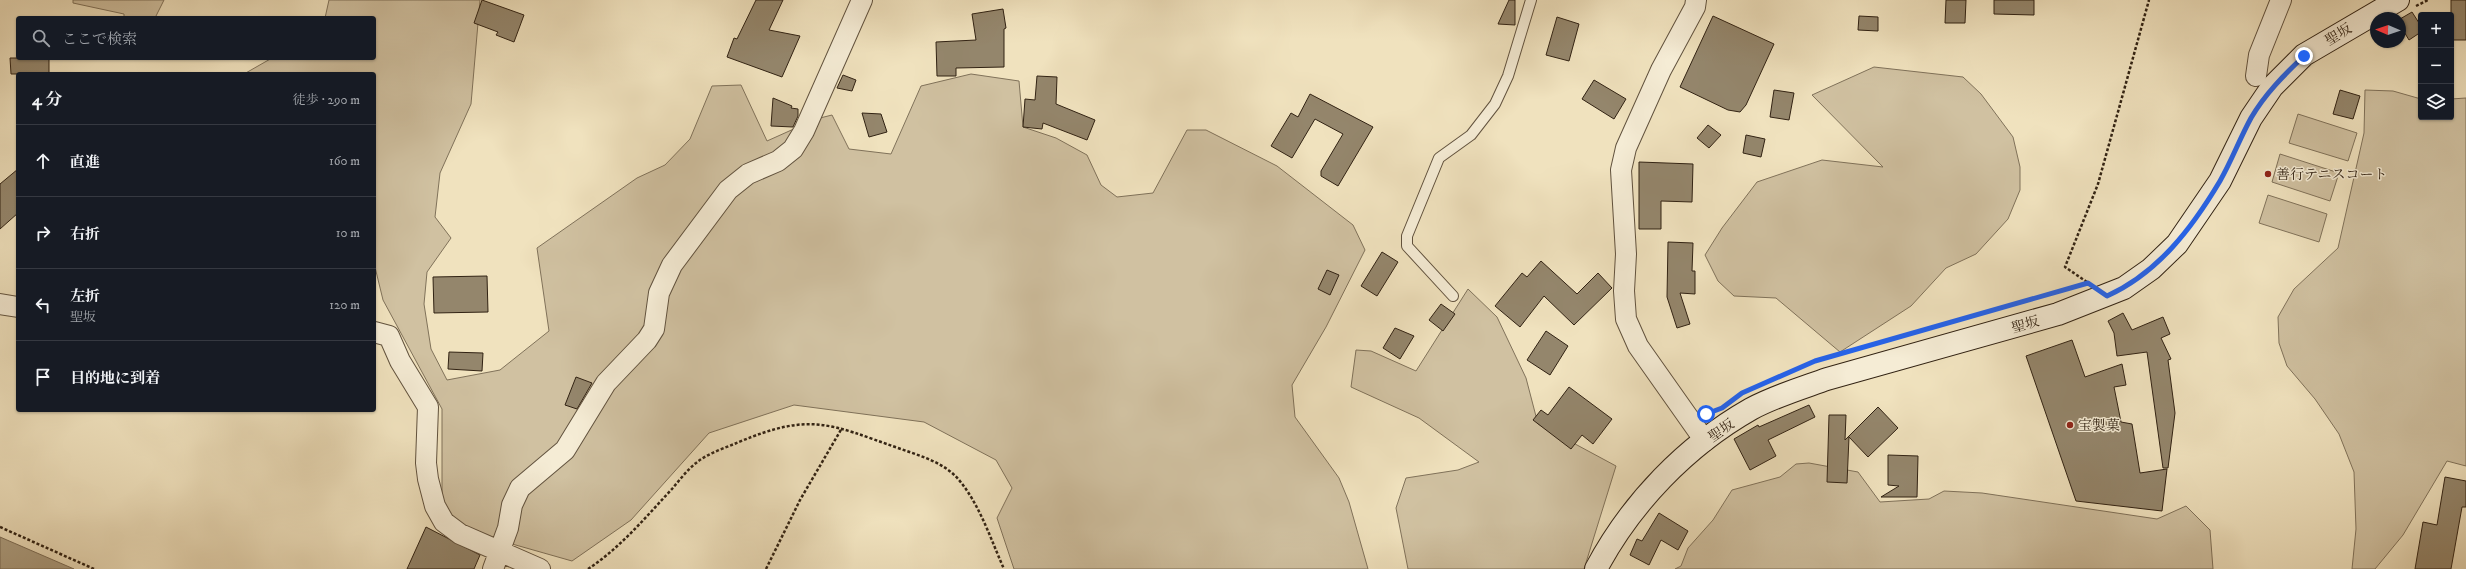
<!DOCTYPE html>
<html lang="ja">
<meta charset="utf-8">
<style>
body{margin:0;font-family:"IM FELL DW Pica","Noto Serif JP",serif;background:#20242c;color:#f1f3f6}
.controls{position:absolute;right:12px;top:12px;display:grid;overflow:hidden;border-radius:4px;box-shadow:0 1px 3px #0004}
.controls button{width:36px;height:36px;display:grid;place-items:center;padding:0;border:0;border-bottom:1px solid #363941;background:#171b24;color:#f1f3f6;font:20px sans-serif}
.compass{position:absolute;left:2370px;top:12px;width:36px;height:36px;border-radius:50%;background:#171b24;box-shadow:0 1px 3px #0004;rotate:272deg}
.stop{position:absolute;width:12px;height:12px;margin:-9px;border:3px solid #2563eb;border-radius:50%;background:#fff}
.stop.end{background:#2563eb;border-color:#fff;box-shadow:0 1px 4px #0008}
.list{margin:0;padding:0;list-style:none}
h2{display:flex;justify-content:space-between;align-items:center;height:52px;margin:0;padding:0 16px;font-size:17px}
h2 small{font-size:13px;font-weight:400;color:#9ea1a6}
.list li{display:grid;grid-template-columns:26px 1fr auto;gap:12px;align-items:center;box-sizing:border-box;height:72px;padding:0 16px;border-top:1px solid #363941}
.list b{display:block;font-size:15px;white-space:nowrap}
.list p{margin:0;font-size:13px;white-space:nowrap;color:#9ea1a6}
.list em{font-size:13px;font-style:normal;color:#9ea1a6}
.icon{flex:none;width:22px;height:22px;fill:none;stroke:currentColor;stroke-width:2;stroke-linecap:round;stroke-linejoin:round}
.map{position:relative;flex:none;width:2466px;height:569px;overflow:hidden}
.search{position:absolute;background:#171b24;box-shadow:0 1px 3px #0004;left:16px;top:16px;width:360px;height:44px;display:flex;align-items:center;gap:10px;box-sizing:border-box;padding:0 14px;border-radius:4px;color:#9ea1a6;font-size:15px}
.panel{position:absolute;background:#171b24;box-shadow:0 1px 3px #0004;left:16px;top:72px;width:360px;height:340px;border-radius:4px}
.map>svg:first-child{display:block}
</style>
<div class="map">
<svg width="2466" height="569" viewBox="0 0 2466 569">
<rect width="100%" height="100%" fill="#f0e2be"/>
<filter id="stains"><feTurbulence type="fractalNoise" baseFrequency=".005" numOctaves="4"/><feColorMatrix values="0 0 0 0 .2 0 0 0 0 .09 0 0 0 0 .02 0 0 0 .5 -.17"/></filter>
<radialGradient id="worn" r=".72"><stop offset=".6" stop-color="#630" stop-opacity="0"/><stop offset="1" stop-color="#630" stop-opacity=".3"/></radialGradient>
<path fill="#d0c1a1" stroke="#80725a" d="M73,0H164L155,18H124V14L73,3Z
M329,0H480L471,104L440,173L435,217L451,238L427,272L424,304L431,349L447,380L500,370L549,331L537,248L637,178L665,165L690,139L712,86L741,85L767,141L816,119L832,115L849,149L891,154L921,86L971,74L1019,81L1023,127L1056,138L1087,155L1101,185L1117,197L1153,193L1187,130H1206L1277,166L1353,225L1365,250L1326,327L1292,385L1295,417L1339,478L1349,502L1368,569H1014L997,518L1012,488L996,460L924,422L794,405L709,433L631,520L572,561L484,536L445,514L442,495V409L383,300L374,263V74H244L272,58H374V18H325Z
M1874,67L1963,77L1981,94L2013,137L2020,167V190L2008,219L1976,254L1946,268L1911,306L1840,352L1776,298L1734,296L1718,281L1705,255L1722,228L1757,182L1822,160L1883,167L1812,95Z
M2365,90L2393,91L2421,99V117H2451V99L2466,98V466L2447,461L2403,535L2375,569H2352L2356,529L2354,472L2339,434L2315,399L2287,366L2279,343L2278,317L2294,289L2338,248L2364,133Z
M2298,114L2357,133L2348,161L2289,143Z
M2280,154L2339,173L2330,201L2272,182Z
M2268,195L2327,214L2319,242L2259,223Z
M1468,289L1497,317L1526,378L1538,424L1616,466L1584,569H1408L1396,508L1406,478L1458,470L1479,462L1419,418L1351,387L1356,350L1371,351L1416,371Z
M1809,463L1858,472L1880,502L1929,499L1944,491L1982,493L2157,519L2186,506L2210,530L2213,569H1675L1681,566L1688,548L1713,520L1732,490L1780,477L1796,464Z"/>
<path fill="#afa184" stroke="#7d6e57" d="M0,537L74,569H0Z"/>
<path fill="#94866c" stroke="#312213" d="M482,0L524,15L514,42L496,35L498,32L474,23Z
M756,0H783L769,30L800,36L782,77L727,57L734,38L737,39Z
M1509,0H1515V25L1498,24Z
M1946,0H1966L1965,23H1945Z
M1994,0H2034V15L1994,14Z
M2451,0H2466V40H2451Z
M1003,9L1006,28L1004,29V67L956,68V76H937L936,42L976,40L972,14Z
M2412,12L2421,26V32L2409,40L2400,25V19Z
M1713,16L1774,44L1746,105L1740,112L1728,110L1680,87Z
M1859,16L1878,17V31L1858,30Z
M1557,17L1579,24L1569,61L1546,55Z
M10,58H49V74H11Z
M843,75L856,80L852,91L837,88Z
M1037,76L1057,77L1056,104L1095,120L1087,140L1043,123L1042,129L1023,127L1025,99L1035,100Z
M1594,80L1626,99L1614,119L1582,99Z
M1774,90L1794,93L1789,120L1770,117Z
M2340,90L2360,96L2353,119L2333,114Z
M1310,94L1373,127L1338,186L1321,176V171L1343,134L1315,119L1292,158L1271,146L1291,113L1298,117Z
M773,98L792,106L791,108L798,109V116L793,127L771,126Z
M862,113L881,114L887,132L869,137Z
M1708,125L1721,135L1709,148L1697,138Z
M1746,135L1765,139L1761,157L1743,153Z
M1639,162L1693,164L1692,202L1661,201V229H1639Z
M18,169V213L0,229V184Z
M1668,242L1693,243L1692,271H1695V294L1680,293L1690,324L1677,328L1667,297Z
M1382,252L1398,262L1377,296L1361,286Z
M1541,261L1577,294L1598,273L1612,288L1574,325L1544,296L1520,327L1495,306L1522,273L1527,277Z
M1327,270L1339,275L1330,295L1318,289Z
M487,276L488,312L434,313L433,277Z
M1441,304L1455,314L1443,331L1429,320Z
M2123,313L2132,330L2163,317L2170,334L2161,338L2171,359L2168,360L2175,413L2168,468H2163L2147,352L2117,356L2114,333L2108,321Z
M1395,328L1414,336L1400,359L1383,348Z
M1546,331L1568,346L1550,375L1527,360Z
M2072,340L2085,377L2122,364L2126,385L2114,387L2121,422L2132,424L2140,473L2167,469L2162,511L2076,501L2026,356Z
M449,352L483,353L482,371L448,369Z
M576,377L592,383L577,409L565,405Z
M1569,387L1612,419L1593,444L1582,435L1571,449L1533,420L1541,410L1548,415Z
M1809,405L1815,417L1768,440L1776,456L1750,470L1734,439L1758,425L1759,427Z
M1878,407L1898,428L1868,457L1849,437L1847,483L1827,482L1829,415H1846L1845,440Z
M1888,455L1918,456L1917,497H1881L1899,486L1888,485Z
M2445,477L2466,481V507H2462L2451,569H2415L2423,522L2437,525Z
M1659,513L1688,531L1678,550L1661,540L1649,565L1630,555L1637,539L1642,541Z
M426,527L480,555L474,569H407Z"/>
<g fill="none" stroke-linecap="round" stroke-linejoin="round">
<g stroke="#61523e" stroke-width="12">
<path id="lane" d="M1453,296L1407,246V236L1439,158L1471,135L1495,104L1508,76L1531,0"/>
</g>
<g stroke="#61523e" stroke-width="22">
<path id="street" d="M1696,0L1695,7L1661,70L1626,148L1621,170L1626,254L1624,291L1626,319L1638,346L1705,441
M2256,76L2259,55L2281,0
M0,304L18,307
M374,332L389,336L400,361L428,407L426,463L428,479L435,506L444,522L460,534L540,569
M493,569L508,528L512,505L520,488L565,450L606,383L647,340L654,329L659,293L672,265L728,190L748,174L778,161L793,149L804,131L862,0"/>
</g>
<g stroke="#312213" stroke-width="24">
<path id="secondary" d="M1596,569C1631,503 1686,446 1751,409C1775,396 1802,388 1827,379L2058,314L2124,288L2151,269L2177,244L2220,181L2251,118L2272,87L2304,55L2398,0"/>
</g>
<path stroke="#312213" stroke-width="2.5" stroke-dasharray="3 2" stroke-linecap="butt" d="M2416,6L2428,0
M2087,282L2065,267L2098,184L2149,0
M0,527L94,569
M588,569C620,548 645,518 671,490C679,481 687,470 696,463C708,453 725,448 739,442C810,412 830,424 898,448C920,456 944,462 959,480C980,505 991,540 1004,569
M766,569L800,500L842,428"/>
<use href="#lane" stroke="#f5ecd5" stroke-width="10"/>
<use href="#street" stroke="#f5ecd5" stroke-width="20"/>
<use href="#secondary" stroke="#f5ecd5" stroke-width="22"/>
</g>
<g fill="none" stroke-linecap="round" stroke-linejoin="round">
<path stroke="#2563eb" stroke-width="5" d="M1706,414L1722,408L1742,393L1815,361L2088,283L2107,296C2158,273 2192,228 2220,181C2232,160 2240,138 2251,118C2265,94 2284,75 2304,56"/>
</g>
<g fill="#8f2418" stroke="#f5ecd5" stroke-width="1.5">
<circle cx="2268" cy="174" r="4"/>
<circle cx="2070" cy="425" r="4"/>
</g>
<g text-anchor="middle" stroke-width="3" stroke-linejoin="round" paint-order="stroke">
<g font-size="14" fill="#312213" stroke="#f5ecd5">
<text transform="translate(2338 34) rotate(-32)" y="5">聖坂</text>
<text transform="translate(2025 324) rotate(-16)" y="5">聖坂</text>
<text transform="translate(1721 430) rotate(-35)" y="5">聖坂</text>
</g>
<g font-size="14" fill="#312213" stroke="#f5ecd5" text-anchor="start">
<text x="2276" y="179">善行テニスコート</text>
<text x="2078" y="430">宝製菓</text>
</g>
</g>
<rect width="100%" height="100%" filter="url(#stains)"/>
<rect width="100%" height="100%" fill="url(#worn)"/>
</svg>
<div class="controls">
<button>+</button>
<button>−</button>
<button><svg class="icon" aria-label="layers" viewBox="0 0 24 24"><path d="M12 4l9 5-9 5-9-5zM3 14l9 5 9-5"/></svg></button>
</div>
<svg class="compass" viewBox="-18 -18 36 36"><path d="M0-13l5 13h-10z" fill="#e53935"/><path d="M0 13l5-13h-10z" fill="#9ea1a6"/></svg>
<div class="stop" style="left:1706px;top:414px"></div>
<div class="stop end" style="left:2304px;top:56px"></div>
<div class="search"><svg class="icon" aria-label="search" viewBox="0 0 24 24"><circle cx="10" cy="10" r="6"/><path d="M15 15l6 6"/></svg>ここで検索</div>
<section class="panel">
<h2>4 分<small>徒歩 · 290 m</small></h2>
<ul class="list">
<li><svg class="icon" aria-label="ahead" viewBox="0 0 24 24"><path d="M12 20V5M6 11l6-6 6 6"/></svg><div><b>直進</b></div><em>160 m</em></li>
<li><svg class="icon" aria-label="right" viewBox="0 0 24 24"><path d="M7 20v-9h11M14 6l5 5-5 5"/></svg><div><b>右折</b></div><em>10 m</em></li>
<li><svg class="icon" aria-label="left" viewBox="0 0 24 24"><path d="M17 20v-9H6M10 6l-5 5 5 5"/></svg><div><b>左折</b><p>聖坂</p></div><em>120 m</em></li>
<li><svg class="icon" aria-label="arrive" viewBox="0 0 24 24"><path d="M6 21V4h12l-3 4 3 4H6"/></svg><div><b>目的地に到着</b></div></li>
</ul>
</section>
</div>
